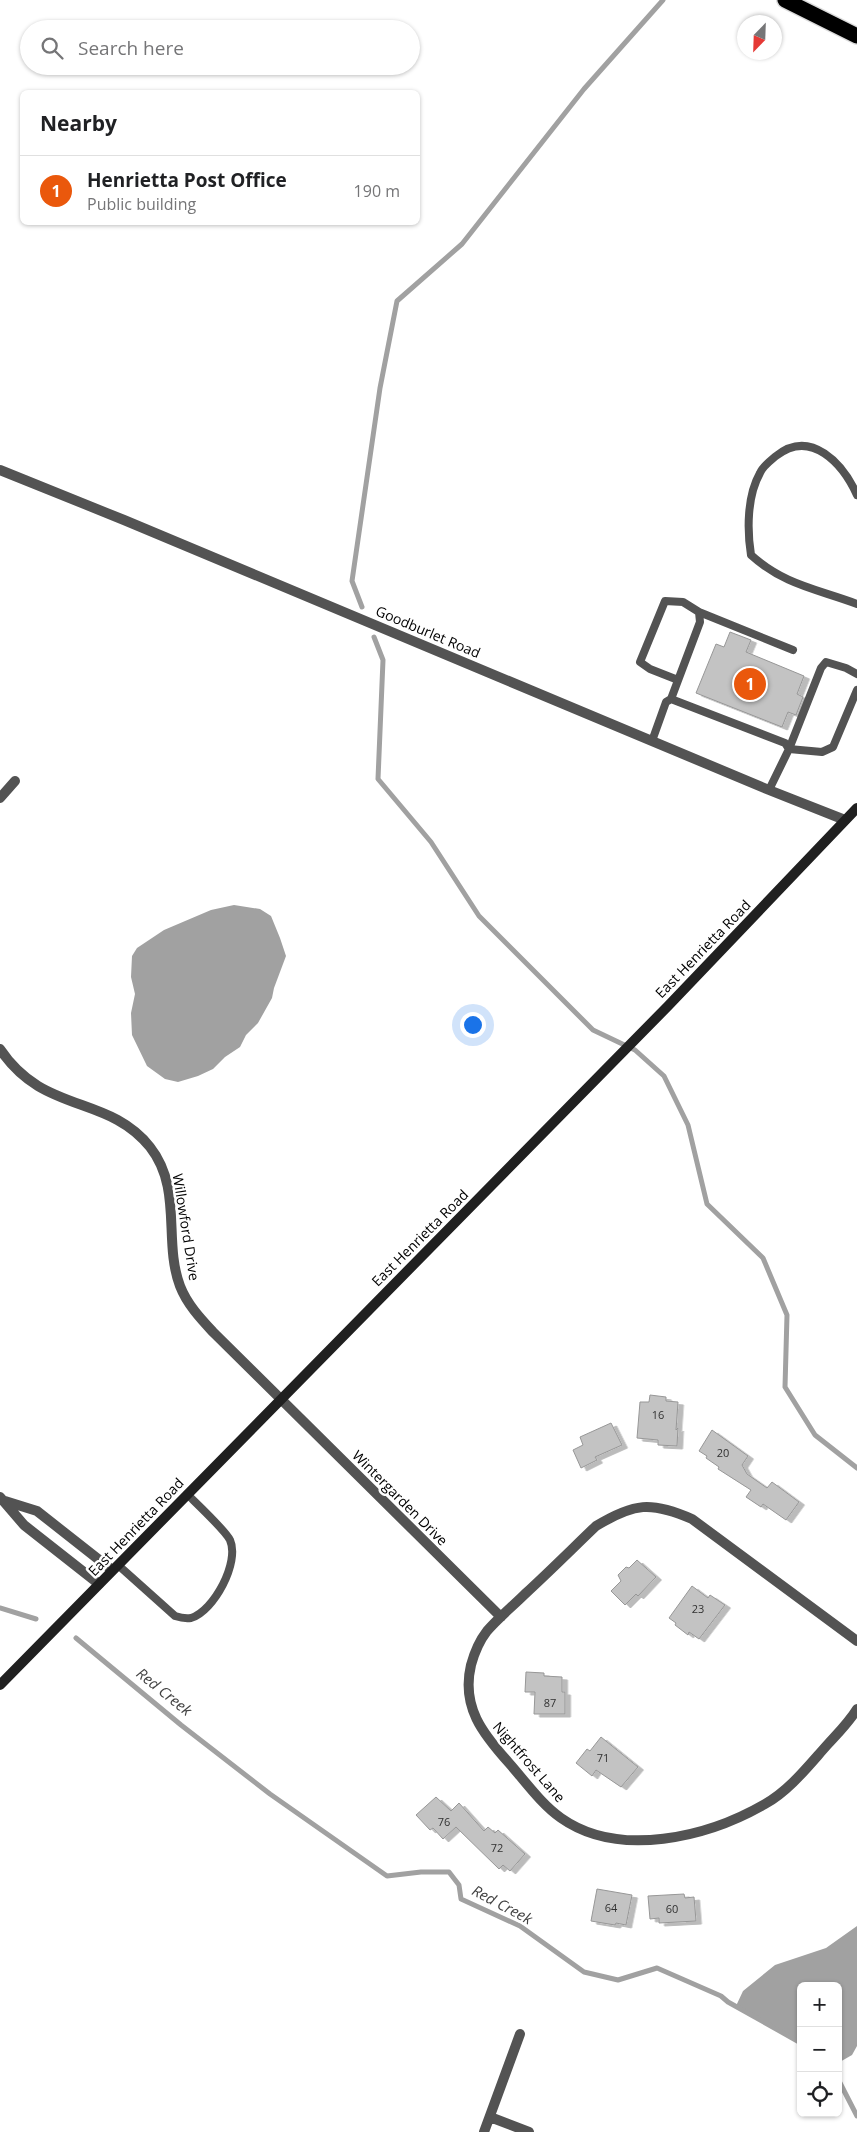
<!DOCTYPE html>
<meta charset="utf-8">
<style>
body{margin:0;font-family:"Open Sans",sans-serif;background:#f6f6f6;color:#202124}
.controls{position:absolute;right:15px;bottom:15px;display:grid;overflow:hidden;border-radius:8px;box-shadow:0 1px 4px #0004}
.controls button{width:45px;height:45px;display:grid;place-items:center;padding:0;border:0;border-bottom:1px solid #e0e0e0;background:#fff;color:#202124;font:25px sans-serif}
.compass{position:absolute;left:737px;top:15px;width:45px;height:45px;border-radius:50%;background:#fff;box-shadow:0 1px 4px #0004;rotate:203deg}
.you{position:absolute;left:472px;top:1024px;width:18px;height:18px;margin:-12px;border:4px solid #fff;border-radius:50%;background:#1a73e8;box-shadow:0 0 0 8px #1a73e833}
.badge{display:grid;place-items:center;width:32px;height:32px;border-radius:50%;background:#ea580c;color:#fff;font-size:16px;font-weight:700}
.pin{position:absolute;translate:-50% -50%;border:2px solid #fff;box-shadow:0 1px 5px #0006}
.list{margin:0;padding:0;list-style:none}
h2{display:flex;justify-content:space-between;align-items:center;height:65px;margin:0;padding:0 20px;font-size:21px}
h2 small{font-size:16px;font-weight:400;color:#757577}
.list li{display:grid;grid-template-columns:32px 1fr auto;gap:15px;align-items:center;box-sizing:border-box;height:70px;padding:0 20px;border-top:1px solid #e0e0e0}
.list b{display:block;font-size:19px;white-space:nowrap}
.list p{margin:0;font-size:16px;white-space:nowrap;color:#757577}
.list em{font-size:16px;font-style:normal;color:#757577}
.icon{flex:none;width:28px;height:28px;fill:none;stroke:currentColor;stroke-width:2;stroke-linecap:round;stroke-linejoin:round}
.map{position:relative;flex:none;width:857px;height:2132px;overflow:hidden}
.search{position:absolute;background:#fff;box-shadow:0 1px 4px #0004;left:20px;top:20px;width:400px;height:55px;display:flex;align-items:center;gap:12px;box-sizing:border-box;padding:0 18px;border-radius:28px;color:#757577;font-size:19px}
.panel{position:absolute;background:#fff;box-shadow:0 1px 4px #0004;left:20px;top:90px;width:400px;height:135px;border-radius:8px}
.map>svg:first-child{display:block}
</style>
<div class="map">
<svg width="857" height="2132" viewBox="0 0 857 2132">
<defs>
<filter id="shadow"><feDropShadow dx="5.5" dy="3" stdDeviation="0" flood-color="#0004"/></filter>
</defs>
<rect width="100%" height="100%" fill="#fff"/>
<path fill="#a1a1a1" d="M234,905L260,909L271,916L280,938L286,956L274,988L272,998L258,1023L246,1035L240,1047L225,1057L213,1069L198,1076L178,1082L165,1079L147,1066L132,1035L131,1013L135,994L131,977L132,956L137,948L164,930L211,910Z
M857,1926V2046L852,2055L838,2063V1986H801V2042L736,2006L743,1991L775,1965L826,1948Z"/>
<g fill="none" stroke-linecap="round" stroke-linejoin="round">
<path stroke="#a1a1a1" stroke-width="5" d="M362,607L352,581L380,388L397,301L462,244L584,89L663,0
M374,637L383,660L378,779L431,842L479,916L593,1030L635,1050L664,1076L688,1125L707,1204L763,1258L787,1315L785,1387L815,1435L857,1468
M0,1608L36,1619
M76,1638L181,1725L270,1794L387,1876L421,1872H449L459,1885L461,1899L520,1926L584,1972L618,1980L657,1968L721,1996L728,2002L801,2043
M838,2079L857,2116"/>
</g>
<path fill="#c3c3c3" stroke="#979797" filter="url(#shadow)" d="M730,632L751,640L746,652L804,676L797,694L803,697L796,715L788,712L782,727L696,693L716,644L724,647Z
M650,1395L666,1397V1401L678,1402L676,1430L678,1428L677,1446L658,1445V1440L637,1438L640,1402H649Z
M611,1423L622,1445L595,1457L597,1460L581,1468L573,1450L583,1445L580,1437Z
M712,1430L748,1456L742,1465L747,1474L767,1488L772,1482L799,1502L786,1520L763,1504L761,1507L746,1497L751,1490L718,1469L719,1467L706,1458L707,1456L699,1451Z
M637,1560L656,1577L638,1596L636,1594L625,1605L611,1591L621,1581L618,1575L626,1567L629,1568Z
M692,1586L708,1598L710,1595L725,1605L699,1639L689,1632L688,1635L675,1625L676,1623L669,1618Z
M526,1672L544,1673V1676L562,1677V1692H565V1714H534L535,1692H525Z
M601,1737L638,1767L621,1787L596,1770L592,1776L576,1763L587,1749L590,1751Z
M436,1797L451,1811L459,1803L484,1831L488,1827L495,1833L498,1830L525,1854L510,1871L503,1865L499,1869L456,1827L443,1839L433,1828L430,1830L416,1815Z
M597,1889L632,1895L626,1925L616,1923L615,1925L591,1921Z
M684,1894L685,1898L694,1897L696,1921L659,1923V1918L650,1919L648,1896Z"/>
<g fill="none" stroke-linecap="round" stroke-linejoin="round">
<g stroke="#dbdbdb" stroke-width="18">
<path id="motorway" d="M785,0L857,36"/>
</g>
<path stroke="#535353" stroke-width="8" d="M857,495C843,464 811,428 776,456C770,461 763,466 760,473C747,496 747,530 751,555C784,585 817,589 857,604
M699,612L793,650
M671,699L785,743L789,749L822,752L833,747L857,690
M652,741L666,702L671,699L700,622L699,612L683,602L665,601L640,662L650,669L678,680
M769,790L789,749L821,668L826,662L846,668L857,674
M118,1565L175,1616C181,1618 185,1619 191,1618C214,1611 240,1562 230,1540C225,1530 196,1503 187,1494"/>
<path stroke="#535353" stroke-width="10" d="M0,470L124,520L769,790L845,820
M0,798L15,781
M0,1049C10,1064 22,1076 38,1086C76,1109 119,1108 150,1147C183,1189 163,1241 180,1286C187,1304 200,1318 213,1332L501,1617
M0,1497L24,1525L99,1584
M5,1501L37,1511L112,1570
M857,1641L692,1519C651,1501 634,1503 596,1526C572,1549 549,1572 525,1594C513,1606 498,1618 487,1631C480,1640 474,1654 471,1665C461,1707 483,1734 509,1763C525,1781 541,1804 561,1818C619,1859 708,1837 765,1804C790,1790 809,1765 828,1744C838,1733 849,1722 857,1709
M490,2117L529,2132
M484,2132L520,2034"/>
<path stroke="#202020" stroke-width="10" d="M0,1685L668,1006L857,808"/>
<use href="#motorway" stroke="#000" stroke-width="15"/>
</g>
<g text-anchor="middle" stroke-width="5" stroke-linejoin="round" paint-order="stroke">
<g font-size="11" fill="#313131">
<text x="658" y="1419">16</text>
<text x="723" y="1457">20</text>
<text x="698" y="1613">23</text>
<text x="550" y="1707">87</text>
<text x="603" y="1762">71</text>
<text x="444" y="1826">76</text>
<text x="497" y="1852">72</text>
<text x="611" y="1912">64</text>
<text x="672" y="1913">60</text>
</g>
<g font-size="14" fill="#000" stroke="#fff">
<text transform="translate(428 632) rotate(23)" y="5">Goodburlet Road</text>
<text transform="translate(703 949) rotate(-46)" y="5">East Henrietta Road</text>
<text transform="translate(186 1227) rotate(81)" y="5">Willowford Drive</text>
<text transform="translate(420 1238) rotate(-45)" y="5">East Henrietta Road</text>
<text transform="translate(400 1498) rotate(45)" y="5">Wintergarden Drive</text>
<text transform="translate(136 1527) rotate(-46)" y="5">East Henrietta Road</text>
<text transform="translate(529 1762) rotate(49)" y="5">Nightfrost Lane</text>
</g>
<g font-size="15" font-style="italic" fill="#424242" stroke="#fff">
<text transform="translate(164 1692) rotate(39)" y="5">Red Creek</text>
<text transform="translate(502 1905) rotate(28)" y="5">Red Creek</text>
</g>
</g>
</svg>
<div class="controls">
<button>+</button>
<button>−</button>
<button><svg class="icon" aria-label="locate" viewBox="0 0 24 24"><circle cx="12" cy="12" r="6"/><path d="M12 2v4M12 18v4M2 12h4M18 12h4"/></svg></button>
</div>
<svg class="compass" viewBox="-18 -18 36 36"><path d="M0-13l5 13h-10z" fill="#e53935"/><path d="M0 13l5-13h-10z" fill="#757577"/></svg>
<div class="you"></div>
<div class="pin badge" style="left:750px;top:684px">1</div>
<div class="search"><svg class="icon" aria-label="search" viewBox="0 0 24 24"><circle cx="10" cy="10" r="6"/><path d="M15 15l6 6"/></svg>Search here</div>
<section class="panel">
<h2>Nearby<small></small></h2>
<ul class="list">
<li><span class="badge">1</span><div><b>Henrietta Post Office</b><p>Public building</p></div><em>190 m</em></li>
</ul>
</section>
</div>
